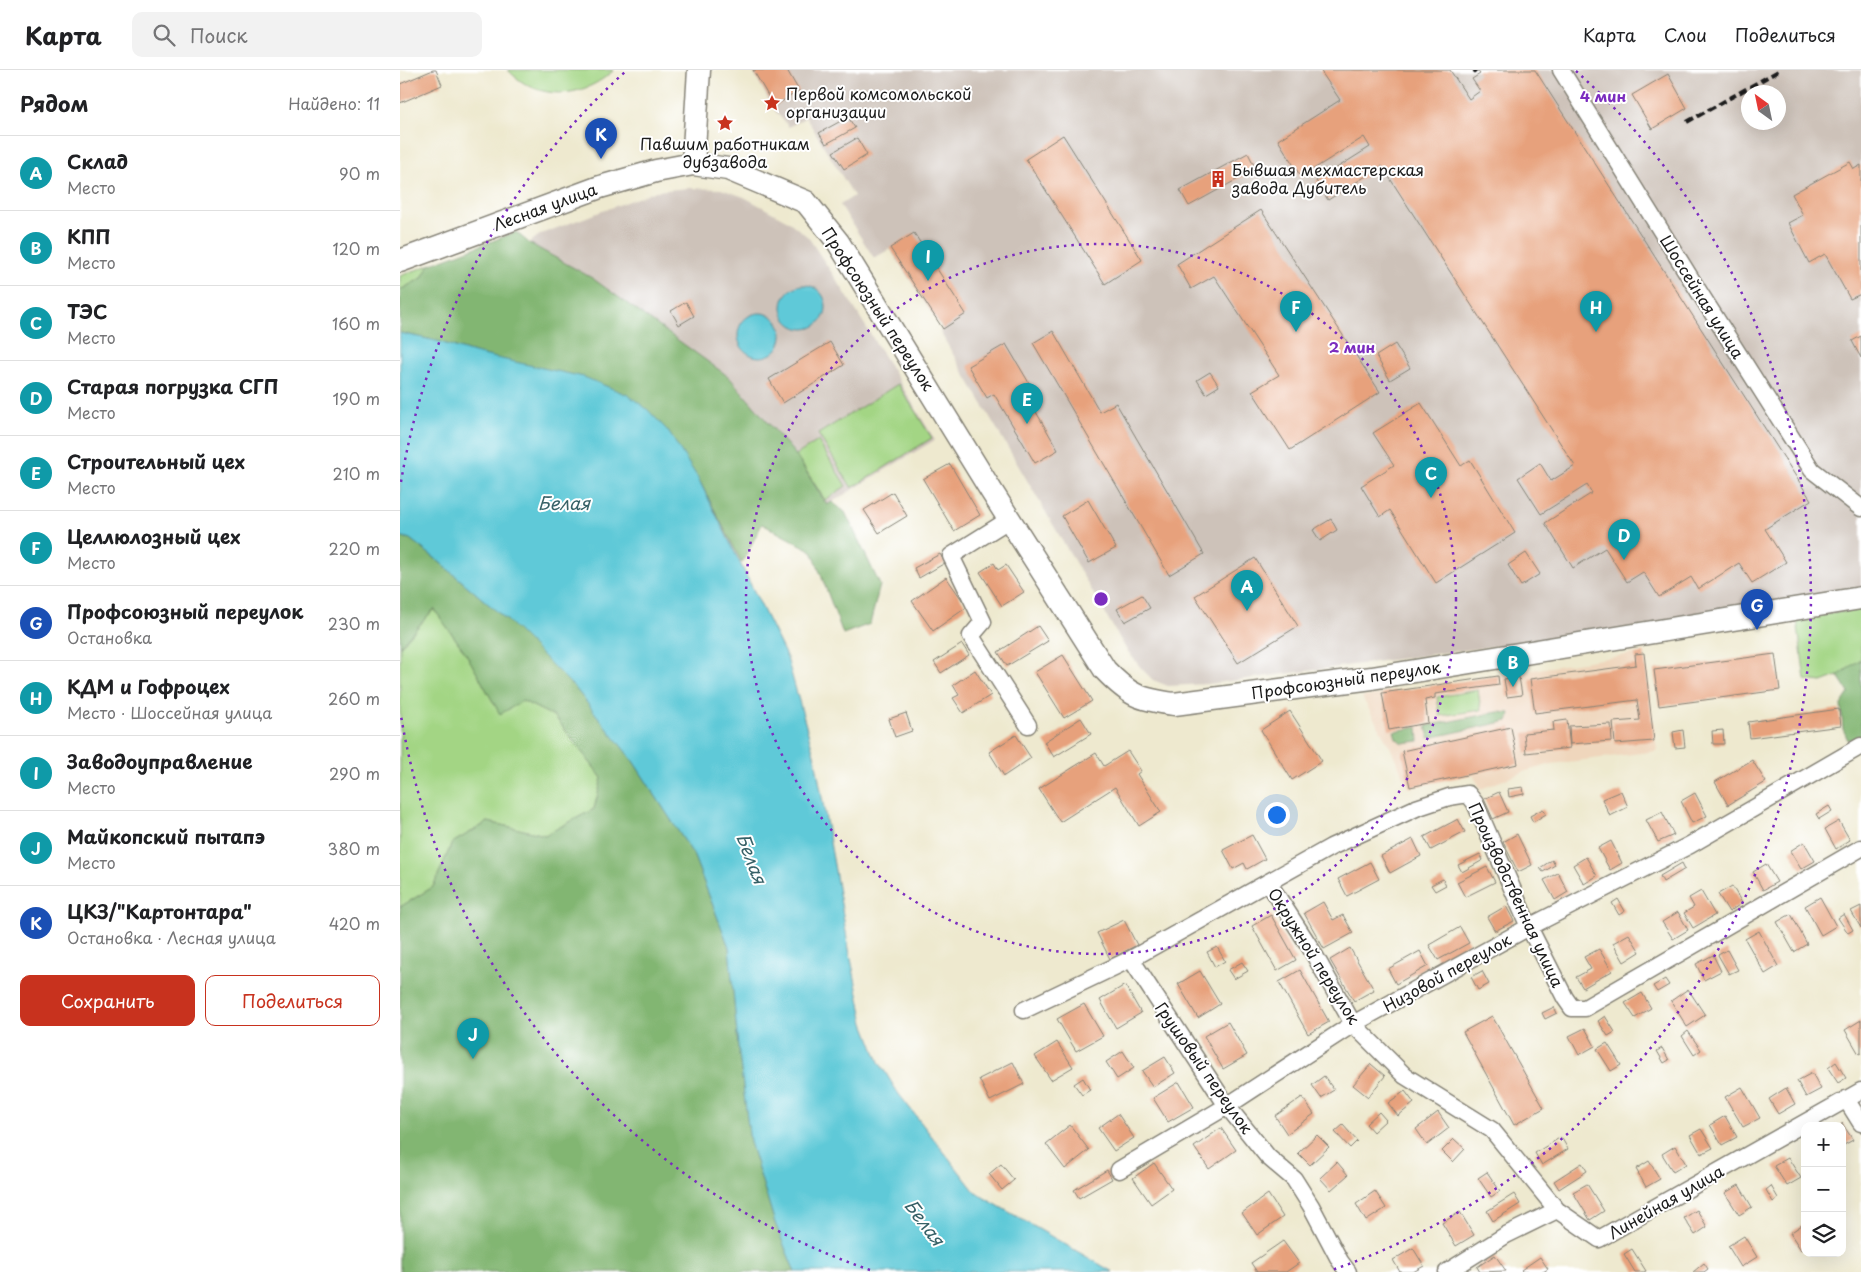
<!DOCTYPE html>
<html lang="ru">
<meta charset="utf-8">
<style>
body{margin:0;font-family:"Playpen Sans",sans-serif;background:#f2f2f2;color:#202124}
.controls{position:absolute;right:15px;bottom:15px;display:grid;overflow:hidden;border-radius:10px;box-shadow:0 5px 20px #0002}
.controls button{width:45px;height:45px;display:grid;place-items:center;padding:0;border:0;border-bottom:1px solid #e0e0e0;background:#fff;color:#202124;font:25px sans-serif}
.compass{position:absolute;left:1341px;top:15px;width:45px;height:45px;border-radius:50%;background:#fff;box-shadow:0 5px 20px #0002;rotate:327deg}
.you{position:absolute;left:876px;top:744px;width:18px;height:18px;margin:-12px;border:4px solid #fff;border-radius:50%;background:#1a73e8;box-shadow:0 0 0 8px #1a73e833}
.badge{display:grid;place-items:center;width:32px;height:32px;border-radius:50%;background:#c8321e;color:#fff;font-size:16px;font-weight:700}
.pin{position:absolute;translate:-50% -41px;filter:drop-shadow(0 1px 2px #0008)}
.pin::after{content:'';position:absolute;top:26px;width:18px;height:15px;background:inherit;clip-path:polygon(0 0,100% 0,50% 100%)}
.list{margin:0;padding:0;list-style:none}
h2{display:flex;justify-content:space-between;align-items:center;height:65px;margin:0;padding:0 20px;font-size:21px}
h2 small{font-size:16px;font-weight:400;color:#757577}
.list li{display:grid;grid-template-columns:32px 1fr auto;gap:15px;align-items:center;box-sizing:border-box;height:75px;padding:0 20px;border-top:1px solid #e0e0e0}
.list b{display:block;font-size:19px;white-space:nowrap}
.list p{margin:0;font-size:16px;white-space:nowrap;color:#757577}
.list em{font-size:16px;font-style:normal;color:#757577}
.actions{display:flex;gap:10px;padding:15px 20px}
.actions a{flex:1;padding:11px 0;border:1px solid #c8321e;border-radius:10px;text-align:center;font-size:18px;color:#c8321e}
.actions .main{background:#c8321e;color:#fff}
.icon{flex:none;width:28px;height:28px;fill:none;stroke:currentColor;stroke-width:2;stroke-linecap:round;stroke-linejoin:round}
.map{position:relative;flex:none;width:1461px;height:1202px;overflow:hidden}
header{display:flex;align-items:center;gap:30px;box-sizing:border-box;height:70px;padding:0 25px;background:#fff;border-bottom:1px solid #e0e0e0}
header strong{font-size:24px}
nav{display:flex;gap:28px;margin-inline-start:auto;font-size:18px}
.search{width:350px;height:45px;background:#f2f2f2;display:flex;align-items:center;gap:12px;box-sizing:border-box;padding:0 18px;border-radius:10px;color:#757577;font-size:19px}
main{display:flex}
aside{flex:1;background:#fff}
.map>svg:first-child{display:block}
</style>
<header>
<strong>Карта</strong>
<div class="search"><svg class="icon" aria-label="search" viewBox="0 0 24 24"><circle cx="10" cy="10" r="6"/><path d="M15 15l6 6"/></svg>Поиск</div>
<nav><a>Карта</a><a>Слои</a><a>Поделиться</a></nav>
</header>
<main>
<aside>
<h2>Рядом<small>Найдено: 11</small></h2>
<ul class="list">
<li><span class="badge" style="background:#0f9aa8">A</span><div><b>Склад</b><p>Место</p></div><em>90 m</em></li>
<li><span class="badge" style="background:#0f9aa8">B</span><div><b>КПП</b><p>Место</p></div><em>120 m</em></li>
<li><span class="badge" style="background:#0f9aa8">C</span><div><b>ТЭС</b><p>Место</p></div><em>160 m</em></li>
<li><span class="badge" style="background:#0f9aa8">D</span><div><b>Старая погрузка СГП</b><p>Место</p></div><em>190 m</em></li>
<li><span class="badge" style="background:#0f9aa8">E</span><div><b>Строительный цех</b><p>Место</p></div><em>210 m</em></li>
<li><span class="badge" style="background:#0f9aa8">F</span><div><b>Целлюлозный цех</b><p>Место</p></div><em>220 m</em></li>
<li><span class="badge" style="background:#1a4fb4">G</span><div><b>Профсоюзный переулок</b><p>Остановка</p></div><em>230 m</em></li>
<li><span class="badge" style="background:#0f9aa8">H</span><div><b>КДМ и Гофроцех</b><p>Место · Шоссейная улица</p></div><em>260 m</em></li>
<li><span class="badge" style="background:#0f9aa8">I</span><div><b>Заводоуправление</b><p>Место</p></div><em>290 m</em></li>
<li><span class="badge" style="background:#0f9aa8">J</span><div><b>Майкопский пытапэ</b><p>Место</p></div><em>380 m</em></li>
<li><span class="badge" style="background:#1a4fb4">K</span><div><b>ЦКЗ/&quot;Картонтара&quot;</b><p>Остановка · Лесная улица</p></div><em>420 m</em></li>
</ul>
<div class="actions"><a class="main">Сохранить</a><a>Поделиться</a></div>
</aside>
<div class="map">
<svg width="1461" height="1202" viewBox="0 0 1461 1202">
<rect width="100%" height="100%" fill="#fff"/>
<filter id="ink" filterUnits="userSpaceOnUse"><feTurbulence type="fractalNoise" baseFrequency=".02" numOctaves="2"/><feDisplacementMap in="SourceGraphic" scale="10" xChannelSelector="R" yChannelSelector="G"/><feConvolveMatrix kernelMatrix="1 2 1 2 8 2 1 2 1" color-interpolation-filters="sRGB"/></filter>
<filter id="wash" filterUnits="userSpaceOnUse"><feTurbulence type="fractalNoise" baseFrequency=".0096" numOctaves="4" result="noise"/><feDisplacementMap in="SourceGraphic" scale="20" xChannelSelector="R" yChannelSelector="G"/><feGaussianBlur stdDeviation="1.12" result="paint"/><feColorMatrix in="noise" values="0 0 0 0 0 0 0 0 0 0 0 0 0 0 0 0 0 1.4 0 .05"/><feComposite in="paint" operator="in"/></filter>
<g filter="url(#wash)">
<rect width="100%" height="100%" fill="#eee9cf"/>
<path fill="#efd6bc" d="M1245,582L1257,681L1152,694L1126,701L1081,719L1073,705L1009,718L990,677L962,627Z"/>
<path fill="#cdc2b9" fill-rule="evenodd" d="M352,0H1461V528L808,614L768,616L753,610L741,598L726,579L540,262L542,259L490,179L474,188L440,135L454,126L406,47L389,57L375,41ZM1348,22H1378V52H1348Z
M289,118L321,119L344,127L388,151L408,167L444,221L535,370L427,435L395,384L251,251L192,208L129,173L141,164L256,121Z"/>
<path fill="#a3d584" stroke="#607850" d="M108,0H214C183,29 138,32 108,0Z
M29,195L22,208L0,220V206Z
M498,314L532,368L452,418L418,364Z
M418,371L446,416L425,430L396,385Z
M34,539L65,582L100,644L123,631L155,647L202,708L194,739L145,765L88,752L52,773L33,817L0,837V577Z
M1461,539V589L1438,606L1422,612L1405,610L1397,549Z
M1078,620L1081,640L1040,646L1037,627Z"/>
<path fill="#82b672" stroke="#4f6947" d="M116,162L129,173L192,208L329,307L395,384L427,435L432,432L445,442L480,515L470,554L443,564L412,481L362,454L342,493L298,408L74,283L37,271L0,263V220L22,208L29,195Z
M0,466L10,469L36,489L108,551L176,619L233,691L293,784L329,877L338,976L350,1072L375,1153L395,1202H0V837L33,817L52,773L88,752L145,765L194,739L202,708L155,647L123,631L100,644L65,582L34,539L0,576Z
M1461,589V667L1448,670L1443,659L1441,635L1449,623L1438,606Z
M1098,642L1110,643L1108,651L1029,668L1026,656Z
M1018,657L1019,671L1002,673L996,668L994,661Z"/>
<path fill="#5ec9d8" stroke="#3d727a" d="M382 237a22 22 0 1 1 44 0a22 22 0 1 1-44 0Z
M338 265a22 22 0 1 1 44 0a22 22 0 1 1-44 0Z
M0,263L37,271L74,283L184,307L228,325L247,339L268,361L298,408L387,588L415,688L449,879L464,953L479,992L498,1023L576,1123L713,1202H395L375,1153L350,1072L338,976L329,877L293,784L233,691L176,619L108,551L36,489L10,469L0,466Z"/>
<g id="blocks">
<path fill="#e7a17b" d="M33,0H36L42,15L0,33V14Z
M353,0H387L399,21L374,36Z
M920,0H1050L1069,29L1080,21L1072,9L1080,4L1077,0H1135L1411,430L1365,459L1386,492L1352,513L1339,493L1298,519L1291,507L1259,527L1243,502L1227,512L1205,478L1173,498L1145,453L1192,423L1187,415L1141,444L1118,408L1140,393L1151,411L1175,396L982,96L928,130L916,111L970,77L964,67L901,107L878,70L940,30Z
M1268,4L1287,38L1252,59L1232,25Z
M448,47L455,58L426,74L419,63Z
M663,65L742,190L705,214L626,89Z
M457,68L467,85L444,99L433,82Z
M848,83L856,99L789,136L780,120Z
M1450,92L1454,99L1461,95V224L1450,229L1425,184L1409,193L1388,153L1403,145L1392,124Z
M861,140L980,322L890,380L852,321L879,305L814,206L791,219L777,194Z
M514,163L566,244L543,259L490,178Z
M286,232L294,246L279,255L271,241Z
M653,261L700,342L716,333L804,484L769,505L633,273Z
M1461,266V288L1452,271Z
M430,272L444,295L383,333L369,309Z
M606,274L635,323L628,328L658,380L635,393L594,324L587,328L568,296Z
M995,274L1010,298L990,310L976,286Z
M810,302L819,316L806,324L797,310Z
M1021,333L1061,396L1070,390L1115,463L1036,513L990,440L980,447L961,416L994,395L973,363Z
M550,394L580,445L554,461L523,409Z
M493,422L507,446L479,463L464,440Z
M688,430L716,478L689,493L662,446Z
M931,449L937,460L920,471L913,460Z
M1126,483L1140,504L1121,516L1108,495Z
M540,484L545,493L519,508L514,498Z
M855,488L898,556L838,593L795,526Z
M594,493L598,500L606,495L624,522L602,536L580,502Z
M546,507L567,537L533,561L512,531Z
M742,525L750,538L725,552L717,539Z
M638,556L648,571L607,596L598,582Z
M562,574L569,585L541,603L534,592Z
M1244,583L1254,671L1215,674L1213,652L1240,650L1237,630L1135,643L1130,609L1236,595L1235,584Z
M1375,584L1380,620L1259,636L1254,600Z
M663,585L692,631L664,648L635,602Z
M575,600L591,625L563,643L553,628L559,625L553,615Z
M1098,606L1099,615L1035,624V628L1025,630L1028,653L989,660L982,623Z
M1119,607L1122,625L1107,627L1104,609Z
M1439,639L1441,656L1350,668L1348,652Z
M890,641L922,691L892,710L861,660Z
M506,643L512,661L495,667L489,649Z
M681,648L691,664L654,687L644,672Z
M1167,650L1170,678L1126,683L1124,663L1154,660L1153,652Z
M1211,654L1212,671L1170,674L1169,656Z
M1111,657L1118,694L1010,717L1002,681Z
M1283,660L1285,677L1275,678L1273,662Z
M1323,660L1324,674H1313L1312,661Z
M616,665L631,688L604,706L589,682Z
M728,681L741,701L737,704L761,742L739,756L715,717L660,752L639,719L696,683L704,696Z
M1352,690L1366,712L1328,735L1315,712Z
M1123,717L1124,724L1109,727L1108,719Z
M1221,721L1228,737L1210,746L1202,729Z
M1099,722L1108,742L1093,749L1084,729Z
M1295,723L1307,746L1292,753L1281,731Z
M1429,736L1432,741L1419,749L1416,744Z
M1143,739L1146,744L1133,752L1130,746Z
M1262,742L1274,765L1258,772L1246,750Z
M1058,749L1065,762L1031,780L1024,767Z
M1439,751L1450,770L1436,779L1425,759Z
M1117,764L1132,795L1118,802L1103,772Z
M852,765L865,789L847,799L844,793L833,799L823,780Z
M1013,769L1021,786L990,803L981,786Z
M1211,771L1222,793L1210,800L1198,778Z
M1404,772L1415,791L1401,799L1390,781Z
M1080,784L1083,790L1062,802L1058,795Z
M1186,787L1197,806L1184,814L1173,795Z
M1152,790L1155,795L1143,802L1140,798Z
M970,792L979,809L947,826L938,809Z
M1282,793L1285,799L1263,812L1260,806Z
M1366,794L1377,812L1363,820L1353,802Z
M1087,797L1095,812L1065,827L1057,812Z
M1158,803L1168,822L1155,830L1144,810Z
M1043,809L1046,815L1035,821L1031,815Z
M1332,816L1342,833L1329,842L1318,824Z
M1301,821L1315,845L1293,858L1284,843L1294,837L1289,828Z
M1420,827L1436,856L1421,865L1405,836Z
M1218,829L1225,841L1219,845L1212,833Z
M923,832L933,850L943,845L953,863L924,879L904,843Z
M1106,836L1114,851L1095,861L1087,847Z
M1461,836V858L1451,841Z
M1278,842L1288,860L1273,869L1262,852Z
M1391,844L1407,874L1394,882L1377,852Z
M1444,844L1453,860L1448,863L1438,848Z
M871,845L896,890L877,901L852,856Z
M724,850L737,875L710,889L697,863Z
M1060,857L1069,873L1038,890L1029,875Z
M1359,861L1378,896L1365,904L1345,869Z
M1229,864L1240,882L1224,892L1213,873Z
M817,877L825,891L815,897L807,882Z
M950,878L974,920L954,931L930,890Z
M1199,879L1212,901L1183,918L1176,907L1191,899L1184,887Z
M1327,880L1338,900L1329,904L1318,885Z
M1020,881L1028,896L996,914L988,899Z
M1313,885L1321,901L1304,910L1296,894Z
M842,892L848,901L834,909L828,900Z
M900,900L929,952L908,964L879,912Z
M800,901L820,934L798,948L778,914Z
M1082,901L1089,914L1078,920L1071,907Z
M1265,909L1269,915L1257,922L1253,916Z
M725,915L741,943L716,958L700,930Z
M1288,919L1305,945L1287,957L1271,931Z
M1242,923L1251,938L1235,948L1225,933Z
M684,934L703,966L676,981L657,949Z
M1154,937L1157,943L1145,949L1142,943Z
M1092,946L1144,1038L1114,1055L1063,962Z
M1205,946L1215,962L1208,966L1198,951Z
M1461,950V983L1459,984L1445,960Z
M828,952L847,985L823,999L804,966Z
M1185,958L1195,976L1179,985L1169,966Z
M1288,961L1301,980L1294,985L1282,966Z
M657,972L673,997L651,1010L635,986Z
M1207,973L1221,995L1211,1001L1197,979Z
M1262,978L1269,990L1264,993L1257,981Z
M723,981L734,998L717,1009L706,992Z
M765,987L775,1003L753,1017L742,1001Z
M613,992L624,1014L590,1031L579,1009Z
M1436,992L1446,1008L1438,1013L1428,998Z
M971,994L985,1006L968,1027L953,1015Z
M1412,1003L1421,1019L1406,1027L1397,1011Z
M924,1006L934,1020L921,1028L912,1015Z
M683,1008L690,1020L682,1025L674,1014Z
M779,1012L794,1037L768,1052L753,1028Z
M1342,1017L1360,1048L1343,1057L1325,1027Z
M1386,1018L1395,1034L1378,1044L1369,1029Z
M1005,1021L1014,1033L998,1046L988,1033Z
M902,1027L914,1044L887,1064L875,1046Z
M979,1042L986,1050L973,1062L966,1054Z
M1038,1042L1049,1058L1027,1075L1016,1059Z
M718,1044L734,1068L714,1081L698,1058Z
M1325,1046L1337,1067L1322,1075L1310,1055Z
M1442,1053L1453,1070L1442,1076Z
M670,1055L689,1080L665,1099L646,1074Z
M943,1055L957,1071L950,1078L935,1062Z
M821,1058L836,1080L809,1099L794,1077Z
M1301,1059L1313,1078L1301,1084L1290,1065Z
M917,1065L929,1077L910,1095L898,1083Z
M1161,1067L1168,1079L1142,1095L1135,1083Z
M1054,1069L1065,1079L1053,1092L1042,1081Z
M1275,1076L1286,1094L1273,1102L1262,1084Z
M1388,1088L1401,1108L1387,1116L1374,1096Z
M1249,1091L1260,1109L1246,1117L1236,1099Z
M937,1092L948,1105L931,1120L920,1108Z
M754,1093L772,1119L751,1134L733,1108Z
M1182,1093L1187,1101L1159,1119L1154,1111Z
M601,1094L614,1110L602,1120L589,1104Z
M707,1100L712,1109L679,1128L674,1120Z
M1087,1102L1100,1121L1091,1127L1078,1108Z
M1187,1114L1204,1141L1190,1150L1173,1122Z
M1339,1115L1352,1137L1339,1145L1325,1123Z
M1371,1116L1378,1128L1373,1132L1366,1120Z
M975,1121L986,1138L966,1151L956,1134Z
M868,1124L883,1147L857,1165L842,1143Z
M1114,1124L1120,1134L1093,1151L1087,1141Z
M1297,1140L1307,1157L1295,1165L1284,1148Z
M1060,1142L1074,1165L1056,1176L1042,1153Z
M1405,1153V1177L1401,1180L1390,1163Z
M1344,1166L1357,1187L1341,1197L1328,1176Z
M883,1171L899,1193L886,1202H857L851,1193Z
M1013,1178L1024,1196L1013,1202H1000L993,1190Z
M1232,1179L1246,1201L1244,1202H1235L1224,1184Z
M1095,1185L1106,1201L1080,1202L1077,1197Z
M1140,1187L1148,1199L1143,1202H1123L1121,1200Z
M1304,1193L1308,1199L1304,1202H1293Z"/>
</g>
</g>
<g filter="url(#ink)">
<use href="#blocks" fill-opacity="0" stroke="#858276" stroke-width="1"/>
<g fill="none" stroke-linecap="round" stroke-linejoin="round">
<g stroke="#858276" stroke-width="19">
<path id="minor" d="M1161,0L1301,225L1412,400L1461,438
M610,449L551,486L583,552L571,566L628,655
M868,812L910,877L953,954L1005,1006L1092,1060L1157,1140L1199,1169L1461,1021
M731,889L827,1036L868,1087L894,1109L911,1136L940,1191L948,1202
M624,940L731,889L931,777L1016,738L1049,727L1068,724L1075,733L1129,857L1165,928L1172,938H1185L1461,778
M1446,1029L1461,1053
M719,1100L827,1036L953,954L1129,857L1290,775L1461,676
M1047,1202L1106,1165L1157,1140"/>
</g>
<g stroke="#858276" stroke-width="25">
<path id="secondary" d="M293,94L299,0
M0,191L200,117L256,101L293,94L328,99L406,132L438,172L592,422L705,600C730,626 739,629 774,634L972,608L1461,528"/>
</g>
<use href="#minor" stroke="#fff" stroke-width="16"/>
<use href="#secondary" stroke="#fff" stroke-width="22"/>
<path stroke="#1c1c1c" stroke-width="4" stroke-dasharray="8 4" stroke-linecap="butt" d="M1074,0L1076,2
M1287,52L1380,0"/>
</g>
</g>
<g fill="none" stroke="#7b2cbf" stroke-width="2.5" stroke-dasharray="2.5 5">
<circle cx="701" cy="529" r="355"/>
<path d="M470 1200A710 710 0 0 1 1 646M1 412A710 710 0 0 1 226 1M1176 1A710 710 0 0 1 932 1200"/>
</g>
<defs>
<g id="sight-bare" transform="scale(1.35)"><path d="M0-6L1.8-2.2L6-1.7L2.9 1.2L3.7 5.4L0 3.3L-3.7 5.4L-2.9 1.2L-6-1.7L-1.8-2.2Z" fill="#c8321e" stroke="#fff" stroke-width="2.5" paint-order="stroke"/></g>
<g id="building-bare" transform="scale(1.35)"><path d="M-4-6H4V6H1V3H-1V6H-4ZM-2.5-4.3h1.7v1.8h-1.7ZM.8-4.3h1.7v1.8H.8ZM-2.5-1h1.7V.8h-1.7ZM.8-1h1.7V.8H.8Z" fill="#c8321e" stroke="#fff" stroke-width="2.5" paint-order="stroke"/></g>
</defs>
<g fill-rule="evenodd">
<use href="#sight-bare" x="372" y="33"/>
<use href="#sight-bare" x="325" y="53"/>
<use href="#building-bare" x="818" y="109"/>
</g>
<g text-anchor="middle" stroke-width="4" stroke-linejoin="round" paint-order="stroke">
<g font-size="16" fill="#1c1c1c" stroke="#fff" text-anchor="start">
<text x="386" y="30">Первой комсомольской<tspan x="386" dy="18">организации</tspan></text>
<text x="325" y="80" text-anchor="middle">Павшим работникам<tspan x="325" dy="18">дубзавода</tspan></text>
<text x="832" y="106">Бывшая мехмастерская<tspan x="832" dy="18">завода Дубитель</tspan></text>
</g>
<g font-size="16" fill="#1c1c1c" stroke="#fff">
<text transform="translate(145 137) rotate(-20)" y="6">Лесная улица</text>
<text transform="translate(1302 227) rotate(58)" y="6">Шоссейная улица</text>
<text transform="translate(478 239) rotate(57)" y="6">Профсоюзный переулок</text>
<text transform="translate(946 610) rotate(-8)" y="6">Профсоюзный переулок</text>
<text transform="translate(1116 825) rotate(65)" y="6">Производственная улица</text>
<text transform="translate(914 886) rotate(58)" y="6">Окружной переулок</text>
<text transform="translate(1047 903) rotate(-29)" y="6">Низовой переулок</text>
<text transform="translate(804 998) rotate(55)" y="6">Грушовый переулок</text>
<text transform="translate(1266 1132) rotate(-30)" y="6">Линейная улица</text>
</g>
<g font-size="18" font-style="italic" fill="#366167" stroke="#fff">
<text x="164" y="440">Белая</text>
<text transform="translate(351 789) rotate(69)" y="6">Белая</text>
<text transform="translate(524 1153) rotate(53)" y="6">Белая</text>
</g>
</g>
<circle cx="701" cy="529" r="8" fill="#7b2cbf" stroke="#fff" stroke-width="2.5"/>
<g font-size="15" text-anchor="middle" font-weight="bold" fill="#7b2cbf" stroke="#fff" stroke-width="4" stroke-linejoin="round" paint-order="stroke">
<text x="1203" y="32">4 мин</text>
<text x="952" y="283">2 мин</text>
</g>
</svg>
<div class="controls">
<button>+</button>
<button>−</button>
<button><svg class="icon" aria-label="layers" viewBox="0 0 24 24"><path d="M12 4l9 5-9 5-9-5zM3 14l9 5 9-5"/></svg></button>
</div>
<svg class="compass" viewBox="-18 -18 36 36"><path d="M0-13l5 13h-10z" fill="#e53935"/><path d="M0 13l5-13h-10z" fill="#757577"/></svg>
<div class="you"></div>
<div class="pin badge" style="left:847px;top:541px;background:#0f9aa8">A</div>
<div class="pin badge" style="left:1113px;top:617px;background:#0f9aa8">B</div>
<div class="pin badge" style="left:1031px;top:428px;background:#0f9aa8">C</div>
<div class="pin badge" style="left:1224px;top:490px;background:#0f9aa8">D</div>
<div class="pin badge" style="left:627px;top:354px;background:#0f9aa8">E</div>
<div class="pin badge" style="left:896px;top:262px;background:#0f9aa8">F</div>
<div class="pin badge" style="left:1357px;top:560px;background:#1a4fb4">G</div>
<div class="pin badge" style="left:1196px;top:262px;background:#0f9aa8">H</div>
<div class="pin badge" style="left:528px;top:211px;background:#0f9aa8">I</div>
<div class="pin badge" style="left:73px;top:989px;background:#0f9aa8">J</div>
<div class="pin badge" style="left:201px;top:89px;background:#1a4fb4">K</div>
</div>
</main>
